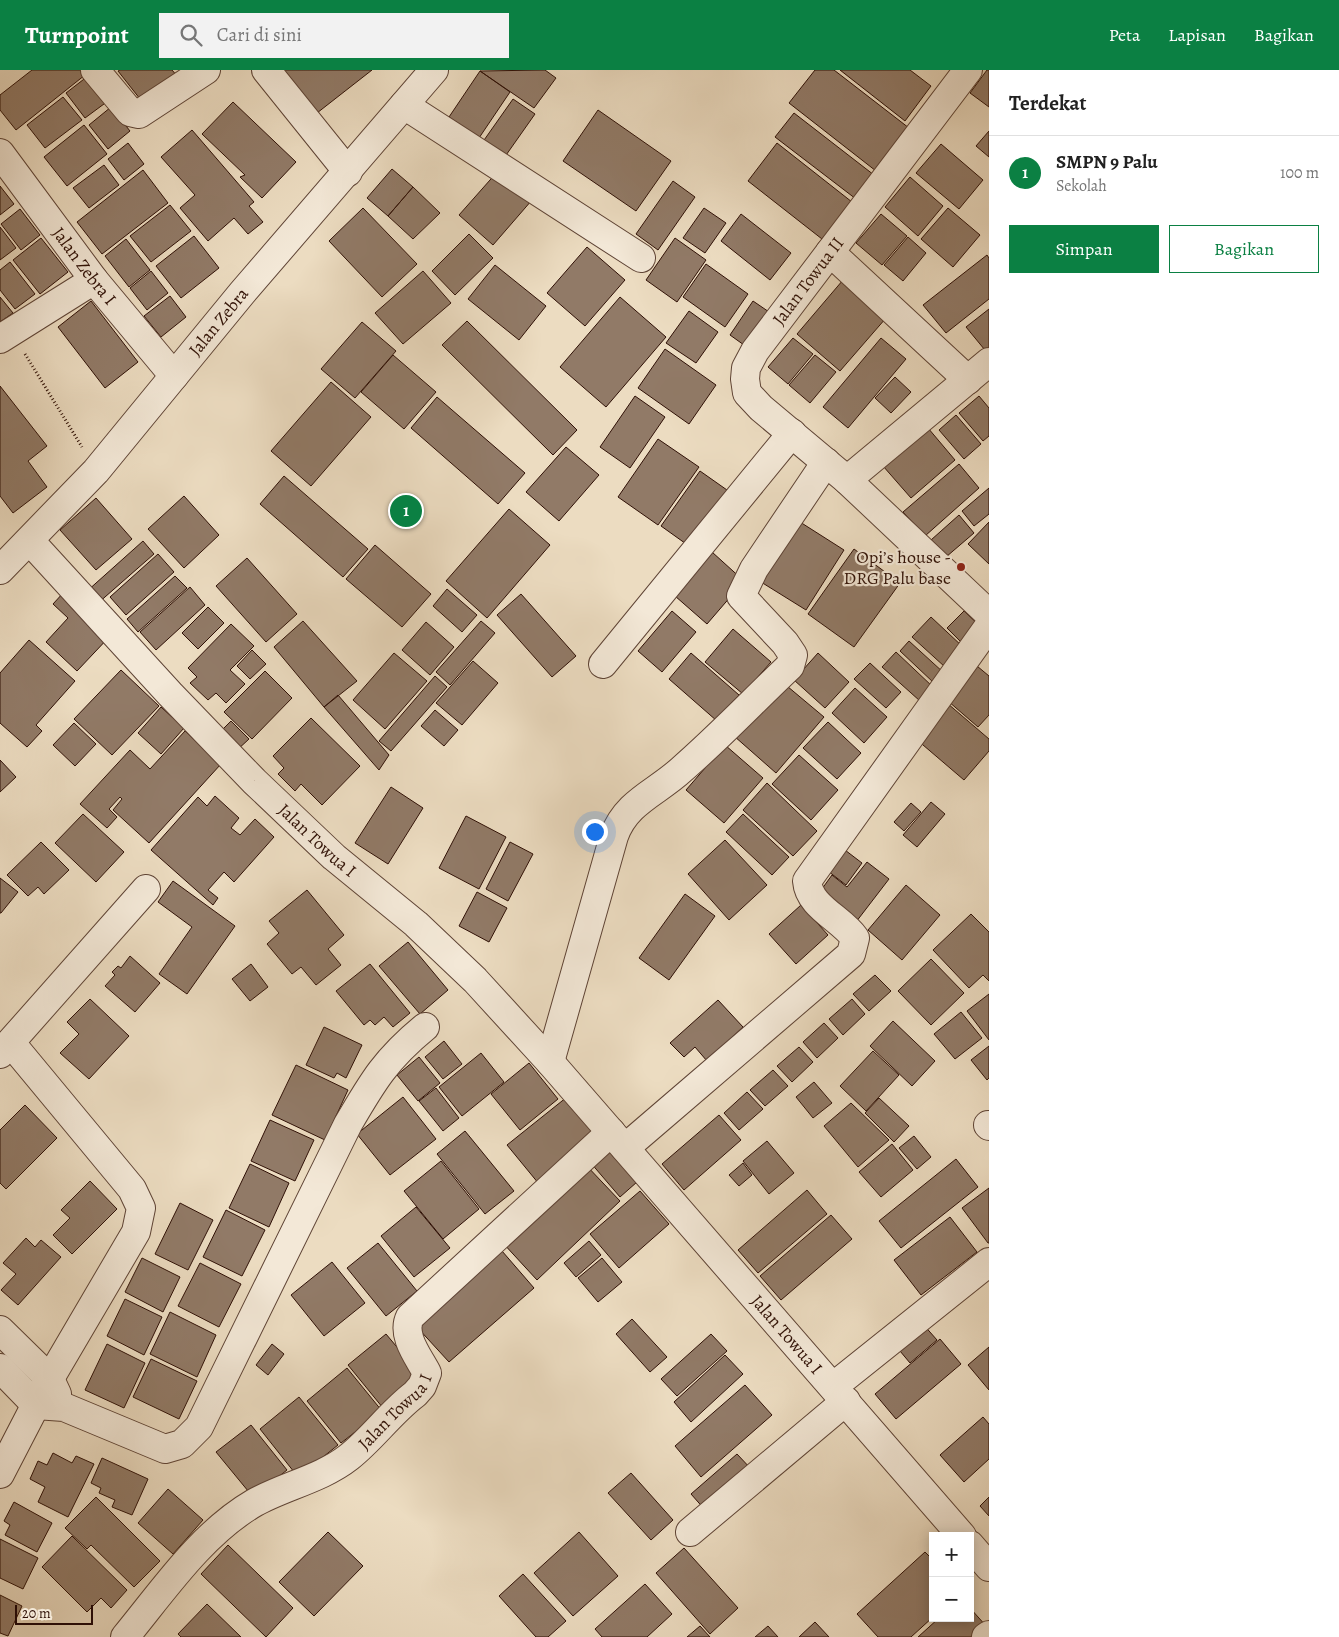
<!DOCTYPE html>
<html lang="id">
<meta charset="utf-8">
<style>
body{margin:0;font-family:Alegreya,serif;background:#f2f2f2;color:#222}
.controls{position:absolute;right:15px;bottom:15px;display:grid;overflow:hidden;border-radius:0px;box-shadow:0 2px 12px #0003}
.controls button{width:45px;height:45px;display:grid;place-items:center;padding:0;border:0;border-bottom:1px solid #e0e0e0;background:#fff;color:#222;font:25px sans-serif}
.scale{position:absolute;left:15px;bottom:12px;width:78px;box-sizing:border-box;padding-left:5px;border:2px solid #2f1006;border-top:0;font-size:14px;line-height:18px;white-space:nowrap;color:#2f1006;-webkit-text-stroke:4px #f3e8d7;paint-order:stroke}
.you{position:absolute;left:594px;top:761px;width:18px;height:18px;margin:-12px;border:4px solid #fff;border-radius:50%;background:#1a73e8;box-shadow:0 0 0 8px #1a73e833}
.badge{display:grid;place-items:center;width:32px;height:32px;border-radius:50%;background:#0b8043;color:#fff;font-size:16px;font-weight:700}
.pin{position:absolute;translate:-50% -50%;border:2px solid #fff;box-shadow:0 1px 5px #0006}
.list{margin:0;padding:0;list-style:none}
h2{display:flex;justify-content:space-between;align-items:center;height:65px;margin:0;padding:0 20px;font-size:21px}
h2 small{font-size:16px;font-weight:400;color:#767676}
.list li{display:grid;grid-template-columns:32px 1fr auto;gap:15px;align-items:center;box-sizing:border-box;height:75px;padding:0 20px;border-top:1px solid #e0e0e0}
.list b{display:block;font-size:19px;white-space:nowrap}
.list p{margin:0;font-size:16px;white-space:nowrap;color:#767676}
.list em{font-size:16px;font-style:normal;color:#767676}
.actions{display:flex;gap:10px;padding:15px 20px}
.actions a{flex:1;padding:11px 0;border:1px solid #0b8043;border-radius:0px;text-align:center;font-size:18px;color:#0b8043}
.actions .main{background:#0b8043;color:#fff}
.icon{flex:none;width:28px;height:28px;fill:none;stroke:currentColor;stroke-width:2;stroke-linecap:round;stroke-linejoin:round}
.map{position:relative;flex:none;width:989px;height:1567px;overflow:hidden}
header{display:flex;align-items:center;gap:30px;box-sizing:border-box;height:70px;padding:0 25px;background:#0b8043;color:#fff}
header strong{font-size:24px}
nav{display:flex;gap:28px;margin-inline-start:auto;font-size:18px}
.search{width:350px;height:45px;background:#f2f2f2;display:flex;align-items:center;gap:12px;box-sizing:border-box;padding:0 18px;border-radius:0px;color:#767676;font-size:19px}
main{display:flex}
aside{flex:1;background:#fff}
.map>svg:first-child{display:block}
</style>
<header>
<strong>Turnpoint</strong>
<div class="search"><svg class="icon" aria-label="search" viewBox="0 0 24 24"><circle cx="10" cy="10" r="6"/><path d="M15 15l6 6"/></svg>Cari di sini</div>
<nav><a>Peta</a><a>Lapisan</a><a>Bagikan</a></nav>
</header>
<main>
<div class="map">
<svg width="989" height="1567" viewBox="0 0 989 1567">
<rect width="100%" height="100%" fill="#ecdcc1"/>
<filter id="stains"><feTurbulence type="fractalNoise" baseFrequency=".004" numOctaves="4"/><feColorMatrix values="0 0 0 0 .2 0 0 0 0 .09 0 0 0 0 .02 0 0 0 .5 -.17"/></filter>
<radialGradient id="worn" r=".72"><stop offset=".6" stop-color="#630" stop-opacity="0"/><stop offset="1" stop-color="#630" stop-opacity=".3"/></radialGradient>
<path fill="#917a67" stroke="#2f1006" d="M32,0H81L85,5L16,60L0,40V25Z
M120,0H172L178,7L144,34L118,1Z
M284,0H372L317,43Z
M545,0L556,8L534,38L480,1Z
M815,0H834L909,58L876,101L789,33Z
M840,0H910L931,16L905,51Z
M987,0H989V37L970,23Z
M480,1L510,22L479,68L449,47Z
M88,6L108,31L85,48L66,23Z
M63,27L82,50L45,78L27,55Z
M513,29L535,44L504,88L482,73Z
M233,32L296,92L262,128L240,107L245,105L202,64Z
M111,37L130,61L108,79L89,55Z
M598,40L671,91L636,141L563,91Z
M794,43L874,105L856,129L775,67Z
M84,55L107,84L67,116L44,87Z
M192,60L254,132L249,136L263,152L248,164L234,148L208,171L180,138L195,125L161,87Z
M989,61V87L976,76Z
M128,73L144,94L124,110L108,89Z
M777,73L852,132L822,169L748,111Z
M941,74L983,110L959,139L916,103Z
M104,95L119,115L89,138L73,118Z
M392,99L413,117L388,146L367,128Z
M143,100L168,133L102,184L77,152Z
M498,101L532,130L493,175L459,145Z
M910,107L943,136L918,166L885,137Z
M673,111L695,127L658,180L636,164Z
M0,116L14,134L0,145Z
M413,117L440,143L413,169L388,146Z
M170,135L191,161L151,192L130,166Z
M363,138L417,194L382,227L329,171Z
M704,138L726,153L705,183L683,168Z
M948,138L980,165L953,197L921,169Z
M20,139L40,165L21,180L1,154Z
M741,144L791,183L770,210L721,171Z
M881,144L907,166L882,195L856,173Z
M0,157L16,178L0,190Z
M469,164L493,188L455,225L432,201Z
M194,166L219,198L181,228L156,196Z
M908,167L926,183L903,211L884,195Z
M41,168L68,202L40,224L13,190Z
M675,168L706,190L677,232L646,210Z
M126,169L150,200L129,217L105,186Z
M587,177L625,210L585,256L547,223Z
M987,185L989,188V229L946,263L923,235Z
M10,192L35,224L15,239L0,220V200Z
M706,194L748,224L725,257L683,227Z
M495,195L546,236L519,270L468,229Z
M151,201L168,223L147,240L130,218Z
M423,201L451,233L403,274L375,243Z
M843,210L886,248L840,301L797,264Z
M170,226L186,247L161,267L144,246Z
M0,227L13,243L0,252Z
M620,227L666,267L606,337L560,297Z
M91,231L138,292L105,318L58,257Z
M753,231L775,246L751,280L730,265Z
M989,239V285L966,257Z
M689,241L718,262L696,293L666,273Z
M467,251L577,360L553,385L442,275Z
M362,252L396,281L355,328L321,299Z
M793,268L813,284L788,314L768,297Z
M881,268L906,289L848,358L823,337Z
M665,279L716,315L689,354L638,318Z
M393,285L436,322L404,359L361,322Z
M815,285L836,302L810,333L789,315Z
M895,307L911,322L891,343L875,328Z
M331,312L371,347L311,416L271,381Z
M0,316L47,376L28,391L47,417L13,443L0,426Z
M635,326L665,347L630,398L600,377Z
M979,326L989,338V366L983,371L959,343Z
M437,327L525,403L498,434L411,358Z
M956,345L981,374L964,389L939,360Z
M928,358L955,390L911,428L883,396Z
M658,369L699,397L658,455L618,427Z
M566,377L599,405L559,451L526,422Z
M959,394L979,418L925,466L903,442Z
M700,401L727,420L689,476L661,456Z
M284,406L368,479L343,507L260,434Z
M989,418V444L974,456L962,441Z
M184,426L219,465L184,498L148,459Z
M96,428L132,469L96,500L60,460Z
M509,439L550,475L487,548L446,511Z
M959,445L974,463L946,487L931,470Z
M800,452L844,480L806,540L761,512Z
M989,452V494L968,474Z
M143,471L154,484L97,534L86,522Z
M375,475L431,524L402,557L346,509Z
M854,479L900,513L854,577L808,544Z
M712,482L744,511L707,554L675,526Z
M158,484L174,502L126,545L110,527Z
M247,488L297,544L266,572L216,516Z
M175,506L187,518L138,562L127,549Z
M190,517L205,535L156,580L140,562Z
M447,519L477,545L462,562L433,536Z
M64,522L111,565L77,601L46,572L68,548L53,534Z
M521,524L576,586L552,607L497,545Z
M208,537L224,553L198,579L182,563Z
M672,541L696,562L662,602L638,581Z
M964,541L982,558L965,576L947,558Z
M931,547L963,577L945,597L912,567Z
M303,551L357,611L324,637L274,577Z
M481,551L495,563L450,615L436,602Z
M426,552L454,577L430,605L402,580Z
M231,554L254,576L230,600L245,614L226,633L216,623L208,630L190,613L197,607L188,598Z
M733,559L771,592L743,624L705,592Z
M29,570L75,611L36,655L42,661L27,677L0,653V603Z
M909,571L944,603L934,613L900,581Z
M252,580L266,594L250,609L237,596Z
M896,582L933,617L920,631L882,597Z
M394,583L427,611L385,659L353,630Z
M691,583L739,625L717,651L669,609Z
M818,583L849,612L825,638L794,610Z
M473,591L498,613L462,655L436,633Z
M870,593L901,622L886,638L854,609Z
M977,596L989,606V645L978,657L948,631Z
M121,600L159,636L112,685L74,649Z
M265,601L292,628L252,669L224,642Z
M435,606L447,617L391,681L379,671Z
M781,611L824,647L776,703L734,666Z
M855,618L887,647L864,673L832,643Z
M338,625L389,685L379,700L324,637Z
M947,633L989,669V681L964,710L916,669Z
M161,637L184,658L161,684L138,663Z
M435,640L458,660L444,676L421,656Z
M311,648L360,696L322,735L301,714L295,721L278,704L284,698L273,686Z
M231,651L249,669L236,681L219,663Z
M828,652L861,683L837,709L803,678Z
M74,653L96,674L75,696L53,675Z
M185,661L221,694L149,773L113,740L122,729L120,727L109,739L117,747L107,758L80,734L130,680L150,699Z
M725,675L763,708L724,753L686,720Z
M799,685L838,720L811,750L772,714Z
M0,690L16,707L0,722Z
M767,713L817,761L793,786L743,740Z
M391,717L423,738L388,794L355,773Z
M215,726L239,748L231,758L240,765L255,749L274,767L234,812L224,802L208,820L218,828L213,835L151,780L198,727L207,736Z
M931,732L945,744L917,777L903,765Z
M911,733L921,742L904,761L894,752Z
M83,744L124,782L96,812L55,773Z
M743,744L789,787L772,805L726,762Z
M466,746L506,767L479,819L439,798Z
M725,770L767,815L729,850L688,804Z
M41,772L69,800L44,824L38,817L28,826L7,805Z
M510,772L533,784L508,831L486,819Z
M841,777L862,793L846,815L824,798Z
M867,792L889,809L856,852L819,823L832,805L847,817Z
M0,808L18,822L1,843H0Z
M173,811L235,856L187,924L159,904L192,857L158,832Z
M906,815L940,845L902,890L868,860Z
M307,820L344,865L328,879L341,895L316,915L301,897L292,904L267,874L279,863L269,851Z
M477,822L507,838L489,872L459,856Z
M685,824L715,846L669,910L639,888Z
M801,835L828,865L796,894L769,864Z
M971,844L989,862V911L983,905L969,918L933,880Z
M408,872L448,920L420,944L379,896Z
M130,886L160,913L135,942L105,916L115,905L112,902L118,896L121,898Z
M931,889L964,923L931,955L898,921Z
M251,894L268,917L250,931L232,909Z
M370,894L410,943L393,957L384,947L375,955L370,950L364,955L336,921Z
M875,905L891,921L869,941L853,924Z
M989,924V970L967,941Z
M90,929L129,966L89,1009L60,983L79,964L67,952Z
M852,929L865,944L843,965L829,949Z
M718,930L743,957L707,991L695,977L684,987L670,973Z
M961,942L982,968L955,989L934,964Z
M893,951L935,991L912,1016L870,976Z
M824,953L838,968L817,988L803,972Z
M324,957L362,975L346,1008L337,1003L334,1008L306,995Z
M444,971L462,994L443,1009L425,987Z
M989,976V1008L987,1010L971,990Z
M799,977L813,992L792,1012L777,996Z
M873,981L899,1005L866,1041L840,1016Z
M481,983L504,1012L462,1046L439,1017Z
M419,987L440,1013L418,1031L397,1005Z
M529,993L558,1029L520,1060L491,1024Z
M296,995L348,1020L325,1070L272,1045Z
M773,1000L788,1016L765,1036L750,1020Z
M814,1012L832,1033L813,1048L796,1027Z
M436,1018L459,1048L443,1061L419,1031Z
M747,1022L763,1039L739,1060L724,1043Z
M403,1027L436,1069L390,1105L357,1064Z
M567,1027L598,1066L539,1114L507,1075Z
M879,1028L909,1056L894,1072L865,1043Z
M851,1033L889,1070L858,1097L824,1056Z
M25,1035L57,1068L6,1119L0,1113V1060Z
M719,1045L741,1070L684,1120L662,1094Z
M270,1050L314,1070L295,1111L251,1091Z
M465,1061L514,1121L485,1144L437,1084Z
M914,1066L931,1087L917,1099L899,1078Z
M767,1071L794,1103L769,1124L743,1091Z
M892,1074L913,1100L881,1127L859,1102Z
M608,1077L637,1112L620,1127L590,1092Z
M956,1089L978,1117L901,1178L879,1151Z
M441,1091L479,1139L443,1169L404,1121Z
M743,1093L752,1105L739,1116L729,1105Z
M250,1094L289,1113L269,1157L229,1138Z
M585,1094L620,1131L537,1210L502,1172Z
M90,1111L117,1139L72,1184L53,1165L70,1148L61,1140Z
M989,1118V1173H988L962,1138Z
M807,1120L827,1144L758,1203L738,1180Z
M640,1121L669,1154L619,1198L590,1164Z
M180,1133L213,1150L188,1200L155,1184Z
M416,1137L450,1178L414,1207L381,1166Z
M226,1140L265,1160L242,1206L203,1187Z
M831,1145L852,1169L781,1230L760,1206Z
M950,1147L977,1182L921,1225L894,1190Z
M26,1168L35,1177L41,1170L61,1187L18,1235L1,1220L16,1204L3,1193Z
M589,1171L601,1185L576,1207L564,1193Z
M378,1173L417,1221L386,1246L347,1198Z
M502,1181L534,1218L449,1292L416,1256Z
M142,1188L180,1207L163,1242L125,1222Z
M602,1188L622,1212L598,1232L578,1208Z
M332,1192L365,1233L324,1266L291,1225Z
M200,1193L241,1214L219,1257L178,1236Z
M125,1229L162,1247L144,1285L107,1266Z
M170,1242L216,1265L197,1307L150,1284Z
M632,1249L667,1287L650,1302L616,1264Z
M922,1253L937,1270L910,1293L895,1275Z
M386,1264L422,1307L383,1338L348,1295Z
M711,1264L727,1281L677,1326L661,1309Z
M940,1269L961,1294L896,1349L875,1324Z
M107,1274L145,1293L124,1338L85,1320Z
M272,1274L284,1284L268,1305L256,1295Z
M989,1277V1320L968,1295Z
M725,1285L743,1304L691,1352L674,1332Z
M151,1289L197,1311L179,1349L133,1327Z
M347,1298L382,1341L341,1373L307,1331Z
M745,1315L772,1345L701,1407L675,1376Z
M299,1327L338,1375L298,1407L260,1359Z
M983,1347L989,1354V1389L964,1412L940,1385Z
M251,1355L287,1400L253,1427L216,1382Z
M53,1383L72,1393L76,1386L94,1394L68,1447L38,1432L45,1417L30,1409L38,1391L47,1395Z
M737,1384L753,1401L706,1441L691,1424Z
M102,1388L148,1409L132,1445L112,1437L115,1430L99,1423L101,1418L91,1413Z
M631,1403L673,1450L651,1470L608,1423Z
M168,1419L203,1450L173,1484L138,1453Z
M96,1427L160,1491L134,1517L91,1475L87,1479L65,1458Z
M989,1427V1446L980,1436Z
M14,1432L52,1453L37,1482L5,1465L10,1455L4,1451Z
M328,1462L363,1496L314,1546L279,1512Z
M579,1462L618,1506L573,1546L534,1503Z
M72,1466L127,1520L111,1538L101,1528L87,1542L42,1497Z
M0,1469L38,1488L23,1519L0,1508Z
M228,1475L293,1538L266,1567L201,1504Z
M684,1478L738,1538L710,1564L656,1503Z
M925,1482L933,1490V1547L911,1567H878L857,1544Z
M523,1504L566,1551L548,1567H536L499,1526Z
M645,1514L672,1544L647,1567H602L595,1559Z
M0,1525L22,1536L8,1566L0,1563Z
M207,1534L241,1567H181L178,1564Z
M970,1538L987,1557L976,1567H918L939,1548H970Z
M815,1552L829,1567H799Z
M700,1556L710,1567H687Z
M768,1556L778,1567H755Z"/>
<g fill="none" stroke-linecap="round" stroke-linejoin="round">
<g stroke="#5e4335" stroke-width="30">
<g id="minor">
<path d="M95,0L130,42L139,44L206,0"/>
<path d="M266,0L348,102"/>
<path d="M968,0L755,281L746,298L745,309L747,323L761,338L847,410L989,544"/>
<path d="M404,35L641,188"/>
<path id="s1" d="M0,83L94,210L174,306"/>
<path d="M830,182L968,310"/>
<path d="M0,269L94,210"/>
<path d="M847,410L989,292"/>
<path id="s2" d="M30,471L170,624L254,711L334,787L416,854L475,910L550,992L962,1466"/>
<path id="s3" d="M0,500L96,401L242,223L434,0"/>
<path d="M603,594L792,363"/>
<path d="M0,984L146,819"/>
<path d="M550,992L614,766C626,732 656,723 681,700C719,667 754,630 790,596L793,585L785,573L741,526L754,499L826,392"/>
<path d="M988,1055L989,1056"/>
<path d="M625,1078L851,884L855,868C841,848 809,837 807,811L989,556"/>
<path d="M0,1260L50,1309L57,1324"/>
<path d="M0,1298L36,1335L64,1337L165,1379L182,1374L199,1357L348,1054C373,1011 386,989 425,957"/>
<path d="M834,1316L989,1192"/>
<path d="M0,1404L45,1317L136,1162L141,1138L132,1119L11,973"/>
<path d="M690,1462L846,1331"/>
<path d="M970,1475L989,1497"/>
<path id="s4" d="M125,1567C163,1521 201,1464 254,1433C284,1416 321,1409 349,1387C373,1368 391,1342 415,1324L422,1316L427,1303C418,1286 401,1265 410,1247L611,1062"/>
<path d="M986,1567L989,1565"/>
</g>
</g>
<path stroke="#2f1006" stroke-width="3" stroke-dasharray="1 2.5" stroke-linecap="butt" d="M25,284L82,377"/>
<use href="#minor" stroke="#f3e8d7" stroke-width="28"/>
</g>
<circle fill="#8f2418" stroke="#f3e8d7" stroke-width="2" cx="961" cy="497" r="5"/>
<g text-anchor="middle" stroke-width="4.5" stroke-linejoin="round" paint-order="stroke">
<g font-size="18" fill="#2f1006" stroke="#f3e8d7">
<text dy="6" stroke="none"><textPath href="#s1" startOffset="141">Jalan Zebra I</textPath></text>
<text transform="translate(808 211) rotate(-53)" y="6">Jalan Towua II</text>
<text dy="6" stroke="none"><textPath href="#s3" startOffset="331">Jalan Zebra</textPath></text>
<text dy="6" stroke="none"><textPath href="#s2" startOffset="415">Jalan Towua I</textPath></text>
<text dy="6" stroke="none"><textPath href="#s2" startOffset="1098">Jalan Towua I</textPath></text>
<text dy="6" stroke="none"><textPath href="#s4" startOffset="358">Jalan Towua I</textPath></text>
</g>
<g font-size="18" fill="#2f1006" stroke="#f3e8d7" text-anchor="end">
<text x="951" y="493">Opi’s house -<tspan x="951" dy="21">DRG Palu base</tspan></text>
</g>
</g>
<rect width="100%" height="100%" filter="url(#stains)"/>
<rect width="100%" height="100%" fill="url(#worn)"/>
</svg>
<div class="controls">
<button>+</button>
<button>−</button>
</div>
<div class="scale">20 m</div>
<div class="you"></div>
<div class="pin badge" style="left:406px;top:441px">1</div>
</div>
<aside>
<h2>Terdekat<small></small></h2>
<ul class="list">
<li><span class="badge">1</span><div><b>SMPN 9 Palu</b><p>Sekolah</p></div><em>100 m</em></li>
</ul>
<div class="actions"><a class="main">Simpan</a><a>Bagikan</a></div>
</aside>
</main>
